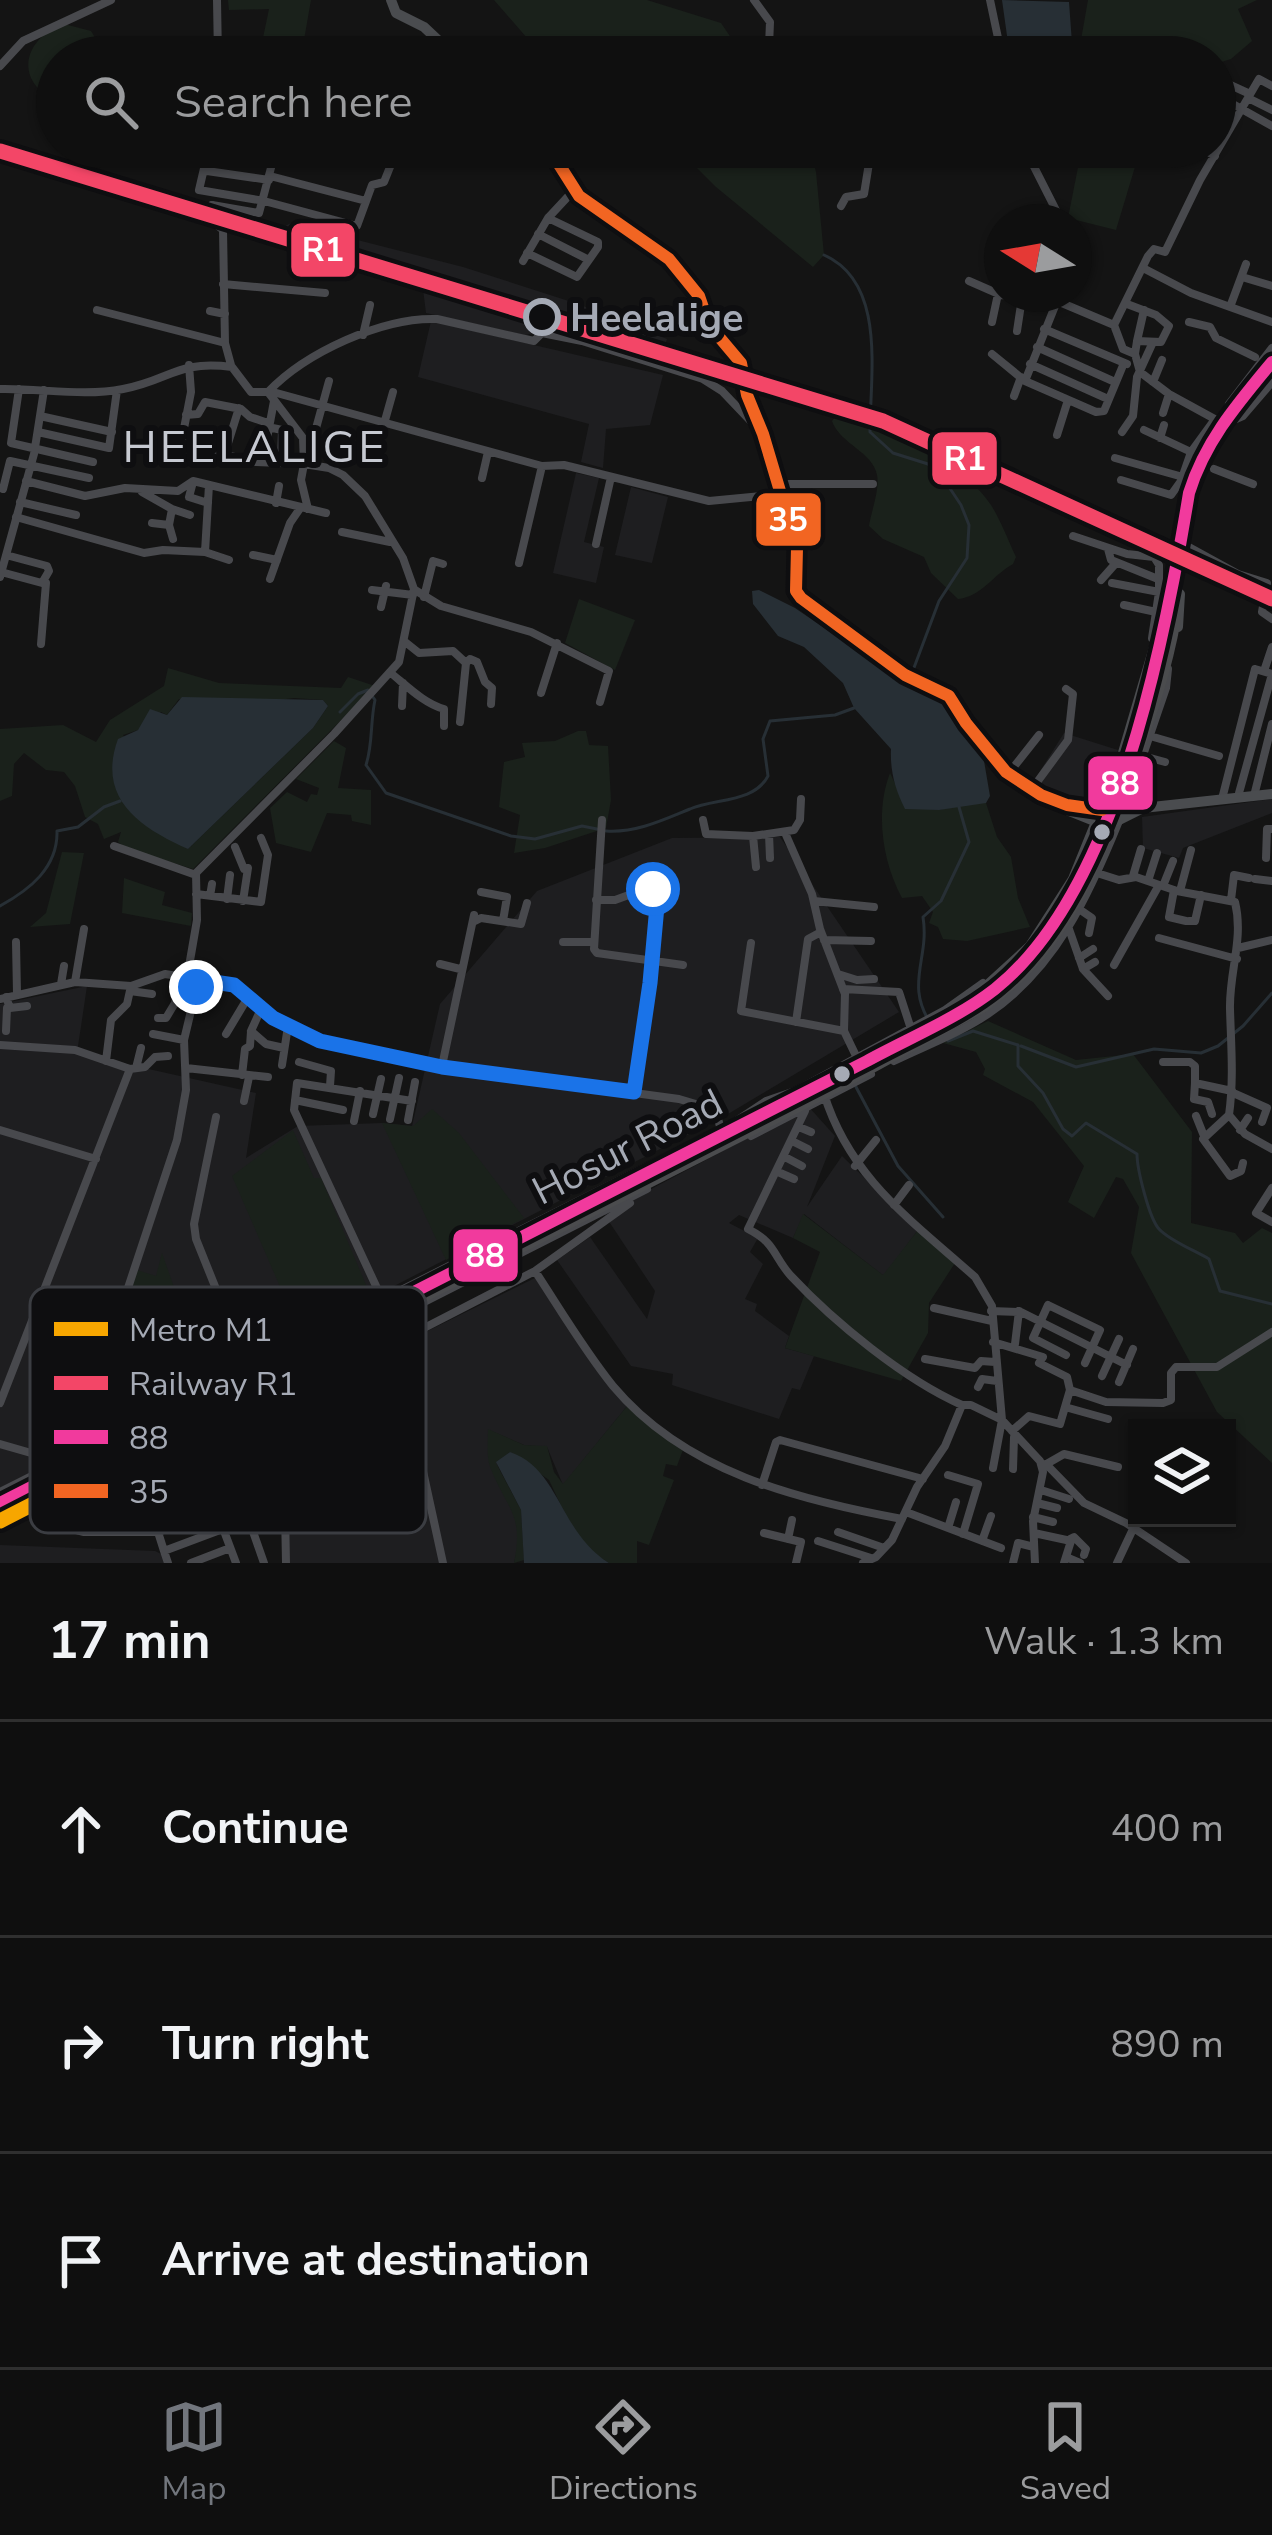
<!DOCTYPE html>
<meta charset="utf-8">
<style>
body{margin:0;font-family:"Nunito Sans",sans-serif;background:#181818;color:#f1f3f6}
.controls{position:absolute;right:36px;bottom:36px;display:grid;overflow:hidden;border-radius:0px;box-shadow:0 3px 9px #0004}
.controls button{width:108px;height:108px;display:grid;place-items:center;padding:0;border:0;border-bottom:3px solid #2f2f2f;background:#0f0f0f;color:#f1f3f6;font:60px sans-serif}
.compass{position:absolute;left:984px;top:204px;width:108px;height:108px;border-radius:50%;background:#0f0f0f;box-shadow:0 3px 9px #0004;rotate:281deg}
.stop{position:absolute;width:36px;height:36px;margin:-27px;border:9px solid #1a73e8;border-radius:50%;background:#fff}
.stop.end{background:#1a73e8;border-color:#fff;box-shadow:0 3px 12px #0008}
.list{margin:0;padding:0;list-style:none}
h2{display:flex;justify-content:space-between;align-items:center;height:156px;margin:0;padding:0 48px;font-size:51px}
h2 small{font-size:39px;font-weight:400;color:#9b9c9e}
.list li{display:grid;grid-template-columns:78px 1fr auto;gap:36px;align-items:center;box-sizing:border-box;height:216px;padding:0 48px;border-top:3px solid #2f2f2f}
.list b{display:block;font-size:45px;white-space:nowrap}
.list em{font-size:39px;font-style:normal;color:#9b9c9e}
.icon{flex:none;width:66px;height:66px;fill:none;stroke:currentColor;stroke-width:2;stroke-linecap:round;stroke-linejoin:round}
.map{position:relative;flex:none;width:1272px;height:1563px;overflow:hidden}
.search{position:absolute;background:#0f0f0f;box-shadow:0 3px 9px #0004;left:36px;right:36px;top:36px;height:132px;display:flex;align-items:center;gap:30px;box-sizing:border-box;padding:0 42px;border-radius:66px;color:#9b9c9e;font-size:45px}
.sheet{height:804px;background:#0f0f0f}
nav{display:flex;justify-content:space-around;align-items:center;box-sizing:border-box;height:168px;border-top:3px solid #2f2f2f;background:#0f0f0f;font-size:33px;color:#9b9c9e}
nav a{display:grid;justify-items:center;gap:6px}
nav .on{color:#72767d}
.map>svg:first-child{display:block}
</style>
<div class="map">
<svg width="1272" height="1563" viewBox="0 0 1272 1563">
<rect width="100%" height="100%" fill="#141414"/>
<path fill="#1e1e20" d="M291,223L463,267L578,304L667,339L660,361L579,337L543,331L525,335L426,313L423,289L277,245L281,228Z
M431,321L663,375L650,425L606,429L603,468L581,462L589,424L418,377Z
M576,473L599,478L584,542L604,547L596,583L553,573Z
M631,487L668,497L652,563L615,555Z
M1064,733L1118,750L1099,802L1094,806L1049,796L1032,784Z
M1272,799V813L1183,848L1179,858L1143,848L1142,817Z
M780,837L899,1012L728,1114L0,1489V1004L87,986L77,1053L256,1093L246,1158L298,1126L382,1123L412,1126L440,1004L537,891L672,838Z
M808,1106L835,1136L807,1207L842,1156L918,1230L884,1276L804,1214L793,1238L739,1215L729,1223L758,1238L750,1252L763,1264L745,1299L757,1304L755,1311L789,1336L785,1348L814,1356L800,1390L792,1388L779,1419L672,1385L673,1374L631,1366L557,1260L590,1237L647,1319L655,1291L604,1214Z
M537,1277L628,1405L563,1485L547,1447L524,1445L489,1430L503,1488L514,1508L519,1542L514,1563H289L287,1515L268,1410Z
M0,1545L155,1551L163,1555L164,1563H0Z"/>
<path fill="#1a211b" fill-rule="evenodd" d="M228,0H311L301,57H259L269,9L229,10Z
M494,0H647L721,23L744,57H559L527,38Z
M1088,0H1257L1238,9L1252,41L1231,59L1215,64V57H1078Z
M64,24L91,31L107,57H57V101C13,82 23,38 64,24Z
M676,147H809L816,172L824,255L813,267L716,187Z
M1082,147H1126L1125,151L1138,157L1116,230L1068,218Z
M837,415C883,425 966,465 991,505C1001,521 1008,540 1016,557L1013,564C993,575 981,597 958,599L931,573L924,557L883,539L869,526C871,512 880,489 877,475C873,452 840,444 832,421Z
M579,599L635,620L615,670L565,643Z
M168,668L219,683L341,688L348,677L375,686L193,869L126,848L118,842L121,832L104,839L98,824L85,817L75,786L64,772L46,770L24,753L14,764L12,796L0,801V729L63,725L96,742L110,720L164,686ZM294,698L323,700L328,706L313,728L188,849L123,735L138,730L161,712L167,715L179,699L262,702Z
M578,731H586L589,745L608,746L611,800L606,828L545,848L514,853L520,815L499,807L504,762L525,757L522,743L555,741Z
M334,741L346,748L338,788L371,790V825L352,821L351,815L327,813L311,852L276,843L270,808L287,792L307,802L311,794L317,795L319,788L296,779Z
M890,773L906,806L939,810L972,801L986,803L997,837L1011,857L1018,898L1030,927L967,941L943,939L938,927L929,923L933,912L922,896L902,898C882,861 875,812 890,773Z
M62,852L84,853L70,924L30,927L46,913Z
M124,878L165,892L162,905L192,913L191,926L122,913Z
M988,1021L1076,1060L1133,1054L1192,1132L1191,1223L1235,1233L1243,1243L1262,1228L1272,1233V1463L1217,1412L1131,1253L1139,1207L1123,1179L1116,1177L1094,1218L1068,1202L1084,1166L1033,1102L983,1075L985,1069L976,1052L943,1043Z
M432,1109L459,1133L524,1218L446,1260L382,1123L413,1126Z
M293,1130L314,1178H321L369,1292L298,1328L232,1176Z
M803,1214L883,1275L918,1230L955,1263L929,1303L928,1333L901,1381L785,1348L820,1252L793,1238Z
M162,1253L207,1381L170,1400L141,1338L131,1366L109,1360L137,1270L156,1276Z
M628,1405L684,1447L677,1466L666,1464L663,1476L674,1480L649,1545L637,1541V1563H609L590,1551L573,1531L549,1480L510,1452L496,1463L521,1510L524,1560L514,1563C524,1513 507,1510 491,1469C486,1458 488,1441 488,1429L524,1445L547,1446L554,1472L563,1484Z"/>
<path fill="#272f35" d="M1002,0L1069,2L1073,57H1010Z
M759,590L795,608L909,686L939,697L983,755L990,796L986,803L939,810L905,809C895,789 890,771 891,749L854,708L843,683L804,647L778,636L753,604L752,591Z
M182,697L323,700L328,706L313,728L188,849C141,828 96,799 118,739L138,730L150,709L167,715Z
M510,1452C560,1469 559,1532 609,1563H524L521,1510L496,1462Z"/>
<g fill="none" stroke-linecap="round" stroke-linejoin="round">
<path stroke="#272f35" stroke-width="3" d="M824,255C887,283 870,375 870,432L893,453L928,464L941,475L961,505L969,525L967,558L939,601L912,673
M340,712L358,694L368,690L375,700C370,723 373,744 366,765L386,793L511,836L535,839L582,826L597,829
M606,831C636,833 663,820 690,809C715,798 754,803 768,776L763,739L770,721L835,715L854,708
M0,906C29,890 58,868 57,831L78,827L104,807L120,801
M933,1027C903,985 930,960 923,917L941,901L969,842L959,807
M948,1041L973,1031L1018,1045V1066L1043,1093L1063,1129L1072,1136L1086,1123L1137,1154C1137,1169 1149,1218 1159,1229C1170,1241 1194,1250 1209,1259L1220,1291L1272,1304
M1021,1046L1076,1067L1154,1049L1201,1053L1218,1046L1243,1026L1272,993
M856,1087L898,1166L943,1217"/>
<path stroke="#313234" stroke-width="10" stroke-dasharray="10 5" stroke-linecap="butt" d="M741,363L747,395"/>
<path stroke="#48494d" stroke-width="8" d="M217,0L218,57
M754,0L770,22L769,46L777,57
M990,0L1002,57
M0,66L23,41L111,0
M1215,78L1250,94
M1215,94L1272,126
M1248,98L1272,110
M209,147L199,190L264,201L357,226L372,185L384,182L398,147
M1024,147L1062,222
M1199,147L1215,156
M207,171L269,180
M270,176L366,201
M212,205L259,213L272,164L213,153
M841,206L846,197L864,194L870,157L907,150V147
M208,218L223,230L225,343L231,365
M538,234L589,260
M527,253L577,277L598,247V242L548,218
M523,261L548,218L575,189
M1143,268L1191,293L1272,322
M1242,277L1272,286
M969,281L1001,295L1057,301L1025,381
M223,284L325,293
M1058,294L1057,301L1114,325L1123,349L1135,354L1140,372L1169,394L1222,423
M1127,304L1156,315L1169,326L1161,342L1137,341L1135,354
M1230,307L1246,264
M97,310L225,343
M210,311L225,314
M992,322L998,294
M1189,322L1210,327L1216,338L1255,357
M1114,325L1148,256L1154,249L1165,252L1200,180L1259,79L1272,86
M1044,329L1127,364
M1017,331L1022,298
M363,335L370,305
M1137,341L1144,310
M1037,347L1115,382
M992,354L1025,381L1096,412L1104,411L1124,363
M1030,364L1108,399
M189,365L191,392L181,444L256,462L304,464L301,480L308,509
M1153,382L1162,360
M0,389C40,388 83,397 123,389C171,380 176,360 232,367L251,392H273L542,466L564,465L709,501L783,494
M19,389L11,443L93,462
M1014,396L1021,377
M1229,404L1272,348
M1163,413L1169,394
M186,415L198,414L205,402L241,409L250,417L268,423
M40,416L112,432
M1236,419L1243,416L1272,382
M384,424L393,392
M268,427L282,430L281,462
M1144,430L1191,452L1215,419
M38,432L109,448L117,390
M315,432L329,381
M1122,432L1133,416L1137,377L1153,342
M1057,435L1068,400
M1160,438L1164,425
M203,447L207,432L215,431
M224,456L239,408
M1115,458L1183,477
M263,460L274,401
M1214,469L1253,484
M482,478L488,452
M1121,480L1171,495L1181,481L1191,452
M26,481L85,496L125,488L178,491L193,481L326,513
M193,482L189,497L208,503
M781,484H873
M209,485L205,552L229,560
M3,489L10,461L89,478
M142,492L172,509L169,525L173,539
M20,502L76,515
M276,503L279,486
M172,509L190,515
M16,517L144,553L163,550L205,552
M152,523L169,525
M342,532L390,542
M1073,536L1127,554L1154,557L1159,565V592
M596,544L611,477
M1187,546L1238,574L1267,583L1262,612L1272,619
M1108,549L1111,560L1158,579
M253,555L277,560
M519,563L542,466
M1,572L42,583L49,571L47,566L6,555
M0,577L34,454L44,390
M270,579L290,523L301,507
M1101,580L1116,563
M1112,583L1159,592L1156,612
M372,590L413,595
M415,590L441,606L531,632L609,671L600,702
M424,597L433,561L443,564
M1124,605L1156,612L1152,638
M381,607L386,586
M404,641L419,653L453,651L466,663L460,722
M41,644L46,583
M466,663L470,659L477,662L485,682L492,688L491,704
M1264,671L1272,647
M392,674C408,687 425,704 444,709V726
M541,693L557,643
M402,706L403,683
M1150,736L1219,756
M1143,756L1165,762
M1009,773L1039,735
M1032,789L1068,740L1073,694L1066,689
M1255,792L1272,724
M1128,799L1166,688L1168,669
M1222,799L1255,669L1272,674L1239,793
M602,820L594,949L597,953L683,965
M703,820L706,834L753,836
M769,834L770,858
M786,835L812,894L820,929L845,994L844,1031L857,1058
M114,846L196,875
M235,847L244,869L248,868L243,901
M1266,858L1267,829H1272
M756,867L753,836L794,830L800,820L801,799
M1097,873L1119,880L1136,877L1177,891L1235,902C1244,939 1229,972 1230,1009C1231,1045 1234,1079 1229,1115L1245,1134L1272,1149
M1133,876L1141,849
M1255,879L1272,881
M1148,881L1157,853
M1163,886L1173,861
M1174,890L1169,917L1186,921
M1180,891L1191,850
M481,892L507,897L503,921
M196,894L261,902L268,855L261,838
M210,896L212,884
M227,899L230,875
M596,900H615L659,884L650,983L634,1092
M1231,900L1234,875L1249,878
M814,901L874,907
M1079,909L1092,918L1089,933
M475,921L481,918L521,924L527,903
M1189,921H1195L1201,895
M1069,929L1083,969L1108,996
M1159,938L1237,959
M824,940L871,941
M16,942L17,994
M563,942H593
M751,943L741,1011L844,1031
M1238,948L1272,940
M1079,958L1093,949
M440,964L460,969
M1114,965L1159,885
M1083,969L1095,962
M838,974L857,980L874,979
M75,982L84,929
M61,984L64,966
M843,989L899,992L911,1029
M130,991L152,994
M6,997L10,1008L27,1006
M0,999L75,982L131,986L165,974L234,985L273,1017L300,1034L342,1047L442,1067L679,1099L716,1110L722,1135
M158,1018H166L175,1003L181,977
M796,1022L808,939L821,932
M6,1031L7,1008
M251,1031L266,1044L284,1048
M153,1034L184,1040
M226,1034L247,999
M0,1045L75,1050L130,1069L145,1067L155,1057L168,1056
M106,1061L111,1020L127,1004L131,986
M894,1061C925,1046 960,1033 988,1014C1056,968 1089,895 1119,821
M299,1062L331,1071L330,1086
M1163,1062H1190L1195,1066V1083L1232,1091
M282,1065L288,1026
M442,1066L474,915
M136,1068L141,1048
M186,1068L268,1077
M242,1075L245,1049L250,1046L251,1031L261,1009
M1195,1083L1194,1099L1208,1102L1212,1114
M1231,1092L1267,1108L1262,1122
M824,1094C850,1178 911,1220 975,1277L992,1306L1002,1420L1040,1461L1043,1472L1033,1521L1035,1563
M295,1100L343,1110
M244,1101L249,1077
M805,1111L748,1229C776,1243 773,1256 791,1276C834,1322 905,1380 962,1405
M373,1114L381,1079
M1229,1115L1203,1139L1230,1176L1241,1171L1243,1163
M1196,1116L1204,1136
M216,1117L194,1224L196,1239L247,1366
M390,1119L399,1078
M408,1120L415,1082
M354,1121L360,1091
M799,1127L811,1132
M0,1130L96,1159
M1240,1130L1248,1118
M751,1136L871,1074
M792,1141L808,1149
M785,1157L802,1166
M855,1166L876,1140
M778,1172L794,1179
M1272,1188L1256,1213L1272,1222
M894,1205L909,1185
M535,1271C560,1309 584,1350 613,1386C685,1472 798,1500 902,1519
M383,1301L294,1110L297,1083L412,1101
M934,1308L992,1321
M991,1311L1021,1312L1127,1365
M993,1342L1043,1357L1039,1363L1067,1377L1070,1390L1106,1402L1163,1403L1171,1400V1373L1176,1367H1217L1272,1332
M395,1343L443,1563
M1015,1344L1019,1311
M1066,1355L1033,1338L1048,1305L1100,1330L1085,1363
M925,1359L975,1368L981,1361L995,1362
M1102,1376L1119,1339
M1119,1382L1133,1349
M978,1387L982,1379L997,1381
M256,1389L285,1511L286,1563
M1070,1390L1065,1407L1108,1419
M0,1403L130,1069
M184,1424L236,1563
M1012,1431L1029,1416L1060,1424L1065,1407
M168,1432L647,1189
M0,1444L52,1459L81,1448
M79,1453L120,1312L177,1140L186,1090L184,1040L196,990L187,978L197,920L196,873L334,734L399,662L414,589L403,558L365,496L343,475L329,468L304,464L303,438L268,392C305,353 382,317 437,319L534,341L542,333L582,341L703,379L722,391L761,432
M133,1458L158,1532L216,1512
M229,1463L264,1563
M1046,1464L1084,1503L1126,1523L1186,1563
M1043,1466L1064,1454L1118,1467
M1013,1469L1014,1437
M202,1472L261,1452
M948,1475L978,1484L963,1534
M98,1476L114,1506L127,1503L145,1490
M381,1481L423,1464
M82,1483L94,1518
M762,1485L776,1442L780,1440L923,1479
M1041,1490L1069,1499
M69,1491L72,1529L84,1532
M0,1492L733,1123L766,1101L795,1091L945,1010L983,983
M1037,1503L1057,1508
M152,1512L94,1518L87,1520L84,1532H158L164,1551
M906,1512L1001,1548
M1033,1517L1053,1522
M0,1525L162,1443L260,1410L395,1343L535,1271L630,1203
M948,1528L956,1502
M224,1532L285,1511
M838,1532L884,1548
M764,1533L801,1542L796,1563
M1034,1533L1071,1541L1064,1563
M788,1539L792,1520
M1070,1539L1074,1537L1086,1549L1084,1555
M818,1541L871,1558
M982,1541L991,1516
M1066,1557L1080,1563
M168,1563L164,1551L220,1530
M191,1563L230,1548
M863,1563L876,1557L892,1540L917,1487L945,1446L962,1405H971L1002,1420L993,1468
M1013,1563L1018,1543L1034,1547
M1117,1563L1133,1529"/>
<path stroke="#4a4c4f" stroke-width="10" d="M391,0L396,13L424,27L441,43L442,57
M548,147L579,196L669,259L699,296L709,325L741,363
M747,395C767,442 785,491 795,542C800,560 792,581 801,598L905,675L949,696L966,723L1006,772L1041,795L1067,805L1102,810
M1178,627L1180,594
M1067,810L1097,822H1115L1143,808L1272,794
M961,1009L1030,946L1073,879L1120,763L1165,610"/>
<path stroke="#4b4c4e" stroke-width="14" d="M1168,618C1176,567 1179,507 1200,461C1218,424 1246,393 1272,362
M0,1510L824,1092L982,1006"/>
<g stroke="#48494c" stroke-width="8">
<path id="rail" d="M0,147L713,363L737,374
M725,366L776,383
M0,1521L144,1447"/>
</g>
<use href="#rail" stroke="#0e0e10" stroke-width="3" stroke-dasharray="9" stroke-linecap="butt"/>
<path stroke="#48494d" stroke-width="8" d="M208,218L212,205"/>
<path stroke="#4b4c4e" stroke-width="14" d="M982,1006C1064,949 1098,860 1130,769C1148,719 1165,671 1174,619"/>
<g stroke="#0e0e10" stroke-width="21">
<path id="bus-1" d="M0,1503L867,1061C909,1038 958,1018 995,989C1117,892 1165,640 1189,493C1205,441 1238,403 1272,362"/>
</g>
<g stroke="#0e0e10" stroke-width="21">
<path id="bus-2" d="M548,147L579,196L669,259L699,296L709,325L741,363L747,395L763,434L797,548L796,591L801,598L905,675L949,696L966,723L1006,772L1041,795L1067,805L1102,810"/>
</g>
<use href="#bus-1" stroke="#f13a9d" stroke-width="12"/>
<use href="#bus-2" stroke="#f26522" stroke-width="12"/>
<g stroke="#0e0e10" stroke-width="24">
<path id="rail-1" d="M0,151L883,421L1272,599"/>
</g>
<use href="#rail-1" stroke="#f34667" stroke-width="15"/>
<g stroke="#0e0e10" stroke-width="24">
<path id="metro-1" d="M0,1521L144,1447"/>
</g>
<use href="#metro-1" stroke="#f7a600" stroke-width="15"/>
</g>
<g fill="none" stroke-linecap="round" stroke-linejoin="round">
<path stroke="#1a73e8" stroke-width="15" d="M196,987L187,978L234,985L273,1018L320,1041L442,1067L634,1092L650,983L659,884L653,889"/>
</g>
<circle fill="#0e0e10" stroke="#a5aab5" stroke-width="6" cx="542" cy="317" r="16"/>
<g fill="#a5aab5" stroke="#0e0e10" stroke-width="4.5">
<circle cx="1102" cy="832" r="10"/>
<circle cx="842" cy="1074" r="10"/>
</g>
<g text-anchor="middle" stroke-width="12" stroke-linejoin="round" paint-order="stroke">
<g font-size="39" font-weight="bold" fill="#a5aab5" stroke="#0e0e10" text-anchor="start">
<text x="570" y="331">Heelalige</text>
</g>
<g font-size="39" fill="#a5aab5" stroke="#0e0e10">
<text transform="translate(627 1146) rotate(-27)" y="14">Hosur Road</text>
</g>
<g font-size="45" letter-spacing="3" fill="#c6c9d1" stroke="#0e0e10">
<text x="255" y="462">HEELALIGE</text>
</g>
</g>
<rect x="30" y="1287" width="396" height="246" rx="18" fill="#0e0e10" stroke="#3b3d42" stroke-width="3"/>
<rect x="54" y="1322" width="54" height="14" fill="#f7a600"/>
<rect x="54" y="1376" width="54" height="14" fill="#f34667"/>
<rect x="54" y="1430" width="54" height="14" fill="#f13a9d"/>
<rect x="54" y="1484" width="54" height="14" fill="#f26522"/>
<g font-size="33" fill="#a5aab5">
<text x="129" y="1341">Metro M1</text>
<text x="129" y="1395">Railway R1</text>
<text x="129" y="1449">88</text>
<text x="129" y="1503">35</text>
</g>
<g stroke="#0e0e10" stroke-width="4.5">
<rect x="289" y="221" width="68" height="58" rx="12" fill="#f34667"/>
<rect x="930" y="430" width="69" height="57" rx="12" fill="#f34667"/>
<rect x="754" y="491" width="69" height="57" rx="12" fill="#f26522"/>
<rect x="1086" y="754" width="69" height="58" rx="12" fill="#f13a9d"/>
<rect x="451" y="1227" width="69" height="57" rx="12" fill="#f13a9d"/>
</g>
<g font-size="33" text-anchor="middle" font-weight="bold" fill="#fff">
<text x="323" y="261">R1</text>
<text x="965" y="470">R1</text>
<text x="788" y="531">35</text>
<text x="1120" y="795">88</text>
<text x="485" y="1267">88</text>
</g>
</svg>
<div class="controls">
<button><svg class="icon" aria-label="layers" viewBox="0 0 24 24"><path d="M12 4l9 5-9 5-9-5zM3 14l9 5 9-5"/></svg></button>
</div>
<svg class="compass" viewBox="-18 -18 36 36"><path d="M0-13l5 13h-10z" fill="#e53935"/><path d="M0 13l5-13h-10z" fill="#9b9c9e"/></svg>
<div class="stop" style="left:653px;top:889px"></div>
<div class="stop end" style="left:196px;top:987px"></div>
<div class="search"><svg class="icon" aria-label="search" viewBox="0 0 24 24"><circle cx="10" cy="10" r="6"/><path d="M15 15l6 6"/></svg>Search here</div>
</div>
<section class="sheet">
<h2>17 min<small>Walk · 1.3 km</small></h2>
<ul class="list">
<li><svg class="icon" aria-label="ahead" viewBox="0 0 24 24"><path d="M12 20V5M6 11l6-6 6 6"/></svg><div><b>Continue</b></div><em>400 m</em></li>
<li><svg class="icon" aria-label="right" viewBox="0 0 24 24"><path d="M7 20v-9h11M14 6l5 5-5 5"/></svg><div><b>Turn right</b></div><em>890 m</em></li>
<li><svg class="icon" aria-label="arrive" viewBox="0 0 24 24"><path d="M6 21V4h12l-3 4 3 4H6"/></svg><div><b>Arrive at destination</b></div></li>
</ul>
</section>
<nav>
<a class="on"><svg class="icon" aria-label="map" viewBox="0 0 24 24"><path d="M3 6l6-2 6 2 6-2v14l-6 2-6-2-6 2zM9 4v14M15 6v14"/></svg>Map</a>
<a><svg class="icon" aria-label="directions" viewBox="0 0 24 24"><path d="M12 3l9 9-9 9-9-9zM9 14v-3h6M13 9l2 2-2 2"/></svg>Directions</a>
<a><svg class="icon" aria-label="saved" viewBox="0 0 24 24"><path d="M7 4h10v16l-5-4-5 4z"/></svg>Saved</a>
</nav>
